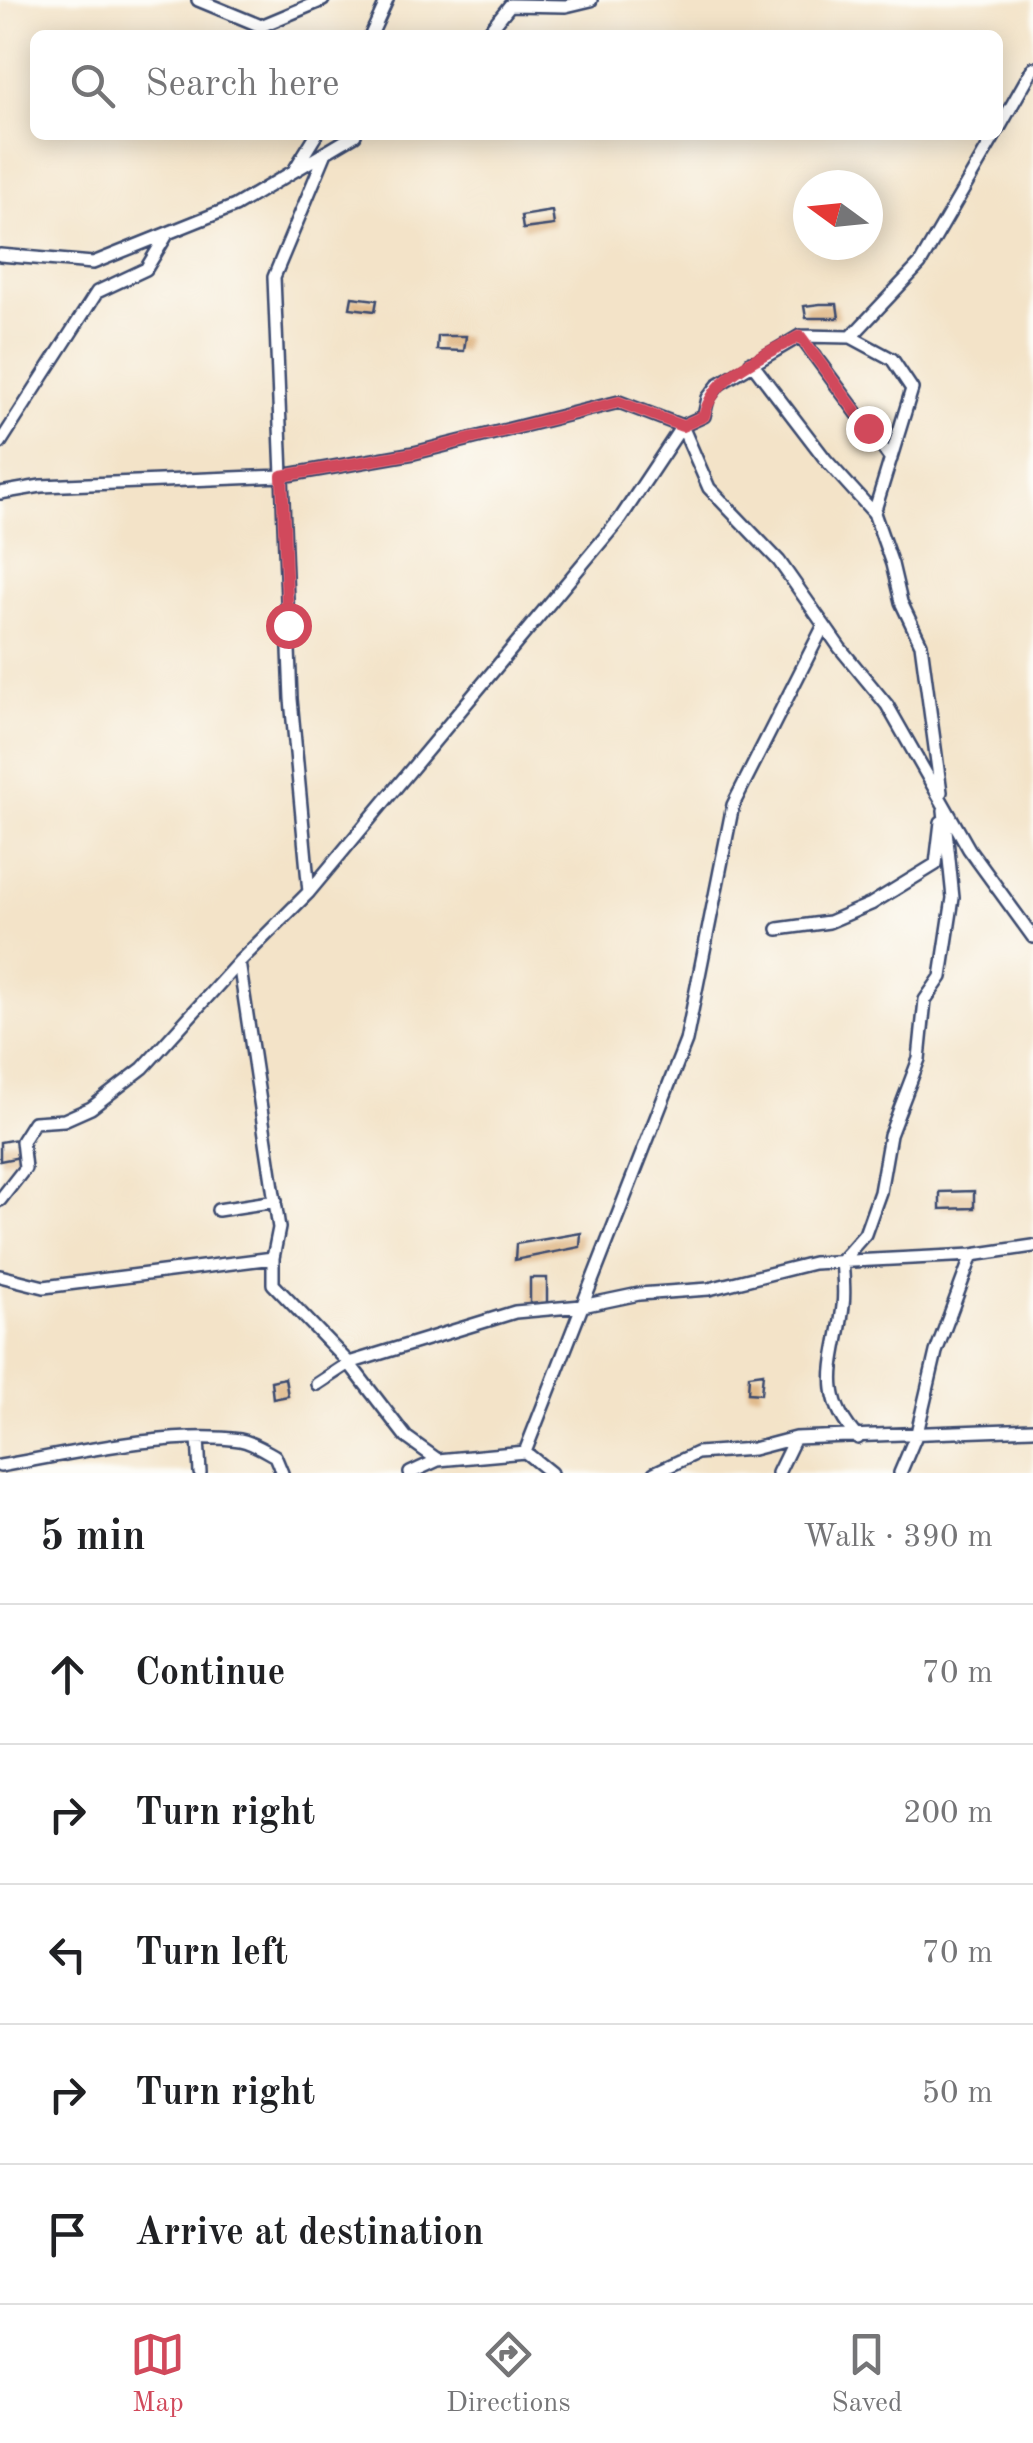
<!DOCTYPE html>
<meta charset="utf-8">
<style>
body{margin:0;font-family:"Old Standard TT",serif;background:#f6f6f6;color:#202124}
.compass{position:absolute;left:793px;top:170px;width:90px;height:90px;border-radius:50%;background:#fff;box-shadow:0 5px 25px #0003;rotate:285deg}
.stop{position:absolute;width:30px;height:30px;margin:-22px;border:8px solid #d1495b;border-radius:50%;background:#fff}
.stop.end{background:#d1495b;border-color:#fff;box-shadow:0 2px 10px #0008}
.list{margin:0;padding:0;list-style:none}
h2{display:flex;justify-content:space-between;align-items:center;height:130px;margin:0;padding:0 40px;font-size:42px}
h2 small{font-size:32px;font-weight:400;color:#757577}
.list li{display:grid;grid-template-columns:65px 1fr auto;gap:30px;align-items:center;box-sizing:border-box;height:140px;padding:0 40px;border-top:2px solid #e0e0e0}
.list b{display:block;font-size:38px;white-space:nowrap}
.list em{font-size:32px;font-style:normal;color:#757577}
.icon{flex:none;width:55px;height:55px;fill:none;stroke:currentColor;stroke-width:2;stroke-linecap:round;stroke-linejoin:round}
.map{position:relative;flex:none;width:1033px;height:1473px;overflow:hidden}
.search{position:absolute;background:#fff;box-shadow:0 5px 25px #0003;left:30px;right:30px;top:30px;height:110px;display:flex;align-items:center;gap:25px;box-sizing:border-box;padding:0 35px;border-radius:15px;color:#757577;font-size:38px}
.sheet{height:830px;background:#fff}
nav{display:flex;justify-content:space-around;align-items:center;box-sizing:border-box;height:140px;border-top:2px solid #e0e0e0;background:#fff;font-size:28px;color:#757577}
nav a{display:grid;justify-items:center;gap:5px}
nav .on{color:#d1495b}
.map>svg:first-child{display:block}
</style>
<div class="map">
<svg width="1033" height="1473" viewBox="0 0 1033 1473">
<rect width="100%" height="100%" fill="#fdfcf7"/>
<filter id="ink" filterUnits="userSpaceOnUse"><feTurbulence type="fractalNoise" baseFrequency=".01" numOctaves="2"/><feDisplacementMap in="SourceGraphic" scale="20" xChannelSelector="R" yChannelSelector="G"/><feConvolveMatrix kernelMatrix="1 2 1 2 8 2 1 2 1" color-interpolation-filters="sRGB"/></filter>
<filter id="wash" filterUnits="userSpaceOnUse"><feTurbulence type="fractalNoise" baseFrequency=".0048" numOctaves="4" result="noise"/><feDisplacementMap in="SourceGraphic" scale="40" xChannelSelector="R" yChannelSelector="G"/><feGaussianBlur stdDeviation="2.25" result="paint"/><feColorMatrix in="noise" values="0 0 0 0 0 0 0 0 0 0 0 0 0 0 0 0 0 1.4 0 .05"/><feComposite in="paint" operator="in"/></filter>
<g filter="url(#wash)">
<rect width="100%" height="100%" fill="#f3e3c8"/>
<g id="blocks">
<path fill="#e0b98a" d="M552,211L554,225L523,229L521,216Z
M352,297L377,300L375,311L350,308Z
M820,304H837L839,318H806L804,306Z
M438,336H466L464,351L437,350Z
M17,1139L20,1157L0,1161V1142Z
M974,1191V1208L940,1209V1192Z
M581,1233L580,1247L515,1260L516,1244Z
M530,1278H547V1305L530,1304Z
M763,1373L761,1394L748,1393L749,1375Z
M285,1378L288,1396L273,1399L271,1381Z"/>
</g>
</g>
<g filter="url(#ink)">
<use href="#blocks" fill-opacity="0" stroke="#3b4a6e" stroke-width="2.5"/>
<g fill="none" stroke-linecap="round" stroke-linejoin="round">
<g stroke="#3b4a6e" stroke-width="16">
<path id="minor" d="M198,0L261,26L323,0
M371,35L387,0
M486,35L510,5L566,6L591,0
M998,130L1033,68
M295,169L316,135
M0,255L93,263L235,206L355,135
M800,336L891,459
M851,337L892,359L912,389L874,513
M751,362L826,460L874,513L892,564L901,602L921,644L941,792
M0,443L97,292L146,269L168,233
M0,493L41,486L282,476L414,453L619,402L682,426L709,488L779,561L840,648L887,705L969,849L1033,937
M309,892L291,699L274,277L325,155
M778,929L829,922L871,904L936,864L941,822
M239,962L279,1228L273,1258V1284L349,1363L406,1437L438,1460L525,1452L551,1473
M0,1200L25,1168L22,1141L34,1122L64,1120L91,1108L143,1068L239,962L309,892L620,519L682,426L704,416L708,398L719,384L800,336L851,337L920,264L995,135
M218,1210L276,1201
M0,1276L44,1287L273,1258
M317,1384L349,1363L515,1312L582,1306L639,1294L709,1289L813,1263L972,1255L1033,1246
M198,1438L200,1473
M858,1438C816,1393 837,1360 843,1306C845,1291 843,1275 842,1260L865,1234L880,1192L890,1135L919,1059L925,1000L941,977L953,898L944,810
M525,1452L686,1041L733,805L824,625
M0,1466C68,1454 173,1430 240,1440C252,1442 264,1450 275,1456L282,1473
M410,1473L438,1460
M654,1473L697,1453L753,1449L795,1438L1033,1429
M778,1473L795,1438
M900,1473L917,1433L936,1352L972,1255"/>
</g>
<use href="#minor" stroke="#fff" stroke-width="11"/>
</g>
</g>
<g fill="none" stroke-linecap="round" stroke-linejoin="round" filter="url(#ink)">
<path stroke="#d1495b" stroke-width="12" d="M288,625L282,476L414,453L619,402L682,426L704,416C715,372 763,356 800,336L868,428"/>
</g>
</svg>
<svg class="compass" viewBox="-18 -18 36 36"><path d="M0-13l5 13h-10z" fill="#e53935"/><path d="M0 13l5-13h-10z" fill="#757577"/></svg>
<div class="stop" style="left:288px;top:625px"></div>
<div class="stop end" style="left:868px;top:428px"></div>
<div class="search"><svg class="icon" aria-label="search" viewBox="0 0 24 24"><circle cx="10" cy="10" r="6"/><path d="M15 15l6 6"/></svg>Search here</div>
</div>
<section class="sheet">
<h2>5 min<small>Walk · 390 m</small></h2>
<ul class="list">
<li><svg class="icon" aria-label="ahead" viewBox="0 0 24 24"><path d="M12 20V5M6 11l6-6 6 6"/></svg><div><b>Continue</b></div><em>70 m</em></li>
<li><svg class="icon" aria-label="right" viewBox="0 0 24 24"><path d="M7 20v-9h11M14 6l5 5-5 5"/></svg><div><b>Turn right</b></div><em>200 m</em></li>
<li><svg class="icon" aria-label="left" viewBox="0 0 24 24"><path d="M17 20v-9H6M10 6l-5 5 5 5"/></svg><div><b>Turn left</b></div><em>70 m</em></li>
<li><svg class="icon" aria-label="right" viewBox="0 0 24 24"><path d="M7 20v-9h11M14 6l5 5-5 5"/></svg><div><b>Turn right</b></div><em>50 m</em></li>
<li><svg class="icon" aria-label="arrive" viewBox="0 0 24 24"><path d="M6 21V4h12l-3 4 3 4H6"/></svg><div><b>Arrive at destination</b></div></li>
</ul>
</section>
<nav>
<a class="on"><svg class="icon" aria-label="map" viewBox="0 0 24 24"><path d="M3 6l6-2 6 2 6-2v14l-6 2-6-2-6 2zM9 4v14M15 6v14"/></svg>Map</a>
<a><svg class="icon" aria-label="directions" viewBox="0 0 24 24"><path d="M12 3l9 9-9 9-9-9zM9 14v-3h6M13 9l2 2-2 2"/></svg>Directions</a>
<a><svg class="icon" aria-label="saved" viewBox="0 0 24 24"><path d="M7 4h10v16l-5-4-5 4z"/></svg>Saved</a>
</nav>
